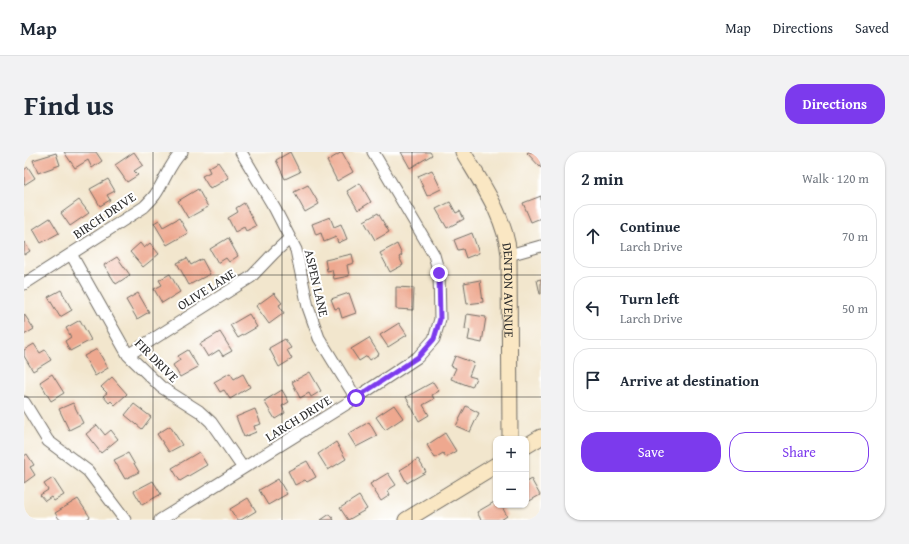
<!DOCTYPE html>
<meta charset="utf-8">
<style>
body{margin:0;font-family:"Gentium Book Plus",serif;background:#f2f2f3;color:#1f2937}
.controls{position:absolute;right:12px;bottom:12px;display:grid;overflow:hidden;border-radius:8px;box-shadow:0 1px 3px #0004}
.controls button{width:36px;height:36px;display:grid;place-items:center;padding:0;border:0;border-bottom:1px solid #e0e1e3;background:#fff;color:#1f2937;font:20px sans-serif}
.stop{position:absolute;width:12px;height:12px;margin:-9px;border:3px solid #7c3aed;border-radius:50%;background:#fff}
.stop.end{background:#7c3aed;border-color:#fff;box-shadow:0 1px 4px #0008}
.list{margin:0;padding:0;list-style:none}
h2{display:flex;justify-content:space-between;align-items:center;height:52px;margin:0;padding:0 16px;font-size:17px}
h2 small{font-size:13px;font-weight:400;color:#747a83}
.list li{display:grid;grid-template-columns:26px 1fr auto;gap:12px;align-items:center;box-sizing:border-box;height:64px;margin:0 8px 8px;padding:0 8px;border:1px solid #e0e1e3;border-radius:16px}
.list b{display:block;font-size:15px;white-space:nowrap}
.list p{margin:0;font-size:13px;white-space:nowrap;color:#747a83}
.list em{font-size:13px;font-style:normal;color:#747a83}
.actions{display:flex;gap:8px;padding:12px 16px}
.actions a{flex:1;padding:9px 0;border:1px solid #7c3aed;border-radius:16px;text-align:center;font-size:14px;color:#7c3aed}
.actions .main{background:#7c3aed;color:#fff}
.icon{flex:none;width:22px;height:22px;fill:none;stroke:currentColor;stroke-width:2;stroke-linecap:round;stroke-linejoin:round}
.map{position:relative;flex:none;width:517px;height:368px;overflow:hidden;border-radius:16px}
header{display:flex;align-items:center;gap:24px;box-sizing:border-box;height:56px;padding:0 20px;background:#fff;border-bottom:1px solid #e0e1e3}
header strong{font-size:19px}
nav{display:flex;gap:22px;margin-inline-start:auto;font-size:14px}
.intro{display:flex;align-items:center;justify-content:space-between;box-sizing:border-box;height:96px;padding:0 24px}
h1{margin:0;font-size:28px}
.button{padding:10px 18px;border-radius:16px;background:#7c3aed;color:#fff;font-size:14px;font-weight:700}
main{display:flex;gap:24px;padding:0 24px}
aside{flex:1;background:#fff;border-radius:16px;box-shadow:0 1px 3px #0004}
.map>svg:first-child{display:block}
</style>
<header>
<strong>Map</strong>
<nav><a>Map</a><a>Directions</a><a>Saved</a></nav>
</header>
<div class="intro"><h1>Find us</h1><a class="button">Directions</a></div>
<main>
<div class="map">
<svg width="517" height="368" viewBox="0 0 517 368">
<rect width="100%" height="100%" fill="#fff"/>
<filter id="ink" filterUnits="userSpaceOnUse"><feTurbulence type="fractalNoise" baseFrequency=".025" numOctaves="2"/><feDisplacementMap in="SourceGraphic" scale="8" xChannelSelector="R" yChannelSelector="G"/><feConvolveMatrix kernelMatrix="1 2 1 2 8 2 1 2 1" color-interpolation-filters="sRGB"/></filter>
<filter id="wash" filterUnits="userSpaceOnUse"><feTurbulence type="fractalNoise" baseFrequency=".012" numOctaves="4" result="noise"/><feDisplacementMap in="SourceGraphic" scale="16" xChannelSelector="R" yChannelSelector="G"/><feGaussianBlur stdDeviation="0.9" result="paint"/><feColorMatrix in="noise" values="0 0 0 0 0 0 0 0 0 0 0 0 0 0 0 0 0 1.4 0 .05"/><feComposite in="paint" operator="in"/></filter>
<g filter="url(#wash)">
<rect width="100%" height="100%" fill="#f2e6cd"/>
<g id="blocks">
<path fill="#eea88f" d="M40,0H72L78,9L68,16L64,8L51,16Z
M110,0L119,13L110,19L114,23L103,30L91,13Z
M266,0L276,20L261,27L252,8Z
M318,0L329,20L313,29L303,9Z
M377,0H406L408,3L386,16Z
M504,0H517V16L503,1Z
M32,1L36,13L14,21L9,8Z
M194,10L205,26L186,37L178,24L186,20L184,16Z
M4,15L11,26L0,33V18Z
M408,18L417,37L403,44L394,24Z
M84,27L91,39L83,43L86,48L76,54L66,37Z
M336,31L347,50L334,58L323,39Z
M284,33L295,52L281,60L270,40Z
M174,37L184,55L164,66L154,49Z
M517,44V66L507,70L499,51Z
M55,48L65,61L46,74L37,61Z
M426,50L432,61L436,59L440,67L423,76L412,57Z
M220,51L232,74L222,79L220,75L211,80L204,66L214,60L212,56Z
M354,61L365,80L351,88L340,69Z
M306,65L310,75L317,72L323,87L314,91L312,85L300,90L297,81L292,83L288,72Z
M26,66L35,81L17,91L9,77Z
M155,66L164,81L143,93L130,71L135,68L139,75Z
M448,81L455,101L442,106L439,97L434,98L430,88Z
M204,86L214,104L205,110L202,106L194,111L186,97Z
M0,90L6,99L0,103Z
M116,91L120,96L126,91L135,102L119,115L106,100Z
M373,92L378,103L375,105L379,113L366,120L356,101Z
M328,102L330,111L323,113L325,124L310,127L308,118L303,119L301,108Z
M93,105L106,123L92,132L80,113Z
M163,106L167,113L178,107L186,122L165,133L153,111Z
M146,122L156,140L138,151L130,137L138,133L135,128Z
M517,127V142H516L513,128Z
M456,128L459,150L443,152L440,131Z
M372,135L390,136L389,158L372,157Z
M37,138L48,158L36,165L24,145Z
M114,141L125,160L113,167L102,148Z
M250,141L258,151L255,153L260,161L245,172L232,154Z
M325,141L332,161L318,166L315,156L311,157L307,147Z
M0,162L10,177L0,183Z
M225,162L233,175L214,186L206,173Z
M443,162L462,165L458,191L444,188L446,178L441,177Z
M56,168L67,188L46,199L41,189L47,185L42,176Z
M375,171L383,183L364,195L356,183Z
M196,180L208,199L199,204L195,198L184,205L176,192Z
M345,186L355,202L346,208L343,204L335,209L327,197Z
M261,187L267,196L263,198L268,207L255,215L245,196Z
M10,192L16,201L21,198L27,208L9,219L0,204V198Z
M73,197L84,216L71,224L60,204Z
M164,198L174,215L156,225L149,213L156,208L154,204Z
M431,204L450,211L445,224L452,226L448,235L427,227L432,216L427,214Z
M286,220L297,239L287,245L285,241L276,246L268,230Z
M206,221L210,227L219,222L226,235L206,247L200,238L196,240L190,230Z
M28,222L40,241L27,249L16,230Z
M88,225L103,242L91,253L87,249L85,251L79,244L83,241L77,235Z
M409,230L415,239L408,243L410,247L399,253L405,263L395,269L382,245Z
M258,238L265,250L258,254L261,261L251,267L240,249Z
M49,251L59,271L45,278L35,257Z
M110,252L127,265L118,277L101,263Z
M370,253L379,266L361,278L352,265Z
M442,254L455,261L446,280L432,274Z
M231,257L237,272L230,274L232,280L220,285L212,265Z
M345,270L353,284L332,295L324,282Z
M73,273L81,283L87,278L94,287L77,301L62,282Z
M146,274L158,293L145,300L133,282Z
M421,281L432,299L422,305L419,301L411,306L403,293Z
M312,290L322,307L304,318L294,302Z
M175,300L183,313L156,329L148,316Z
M104,301L115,320L101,327L90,308Z
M3,302L10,313L6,315L11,323L0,331V304Z
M394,307L402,320L383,331L376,318Z
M283,309L292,325L283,330L281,328L271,333L264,319Z
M364,321L372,333L364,338L366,343L357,349L346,332Z
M29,326L40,343L30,349L27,345L21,349L16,343L24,338L20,332Z
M254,327L263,342L244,353L235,338Z
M507,327L516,343L502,351V330Z
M129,329L137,342L118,353L110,339Z
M335,344L343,357L324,368L316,356Z
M224,346L232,359L217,368H213L206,357Z
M54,347L66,365L61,368H36L31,361Z
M472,349V353H477L483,364L477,368H457L453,360Z
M306,362L310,368H297Z"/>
</g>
</g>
<g filter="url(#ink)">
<use href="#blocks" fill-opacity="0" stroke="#716c64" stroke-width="1"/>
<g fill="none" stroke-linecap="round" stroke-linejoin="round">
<g stroke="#716c64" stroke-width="13">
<path id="street" d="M217,0L251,57L272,98L284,155L295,186L332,246
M47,102L104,203L137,235L175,259L187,270L219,316
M485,103L517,94
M0,132L120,55C124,51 128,47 131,43C141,29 145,12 158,0
M104,203L227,125L250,101L266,86
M0,250L24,289L64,319L101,368
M136,368L332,246L394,205L410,187L416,167L415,121L410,103L349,0"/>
</g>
<g stroke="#716c64" stroke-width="17">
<g id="secondary">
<path id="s1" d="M439,0C459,34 481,64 485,103L486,287"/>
<path d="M502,294L517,285"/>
<path d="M382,368L472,313"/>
</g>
</g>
<use href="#street" stroke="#fff" stroke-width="11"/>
<use href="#secondary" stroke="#fae7c3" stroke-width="15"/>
</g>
</g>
<g fill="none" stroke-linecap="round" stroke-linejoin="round" filter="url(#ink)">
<path stroke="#7c3aed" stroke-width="5" d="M332,246L394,205L410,187L416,167L415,121"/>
</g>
<path fill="none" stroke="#2b2b2b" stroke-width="1" stroke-opacity="0.55" d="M129,0V368M258,0V368M388,0V368M0,123H517M0,245H517"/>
<g text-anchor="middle" stroke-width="4" stroke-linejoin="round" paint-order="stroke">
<g font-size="13" fill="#2b2b2b" stroke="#fff">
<text transform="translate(80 63) rotate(-34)" y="5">BIRCH DRIVE</text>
<text transform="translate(293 131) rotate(77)" y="5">ASPEN LANE</text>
<text transform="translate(182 137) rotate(-32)" y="5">OLIVE LANE</text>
<text dy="5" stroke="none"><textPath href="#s1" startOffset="149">DENTON AVENUE</textPath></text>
<text transform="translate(133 208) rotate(45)" y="5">FIR DRIVE</text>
<text transform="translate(274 266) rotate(-32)" y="5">LARCH DRIVE</text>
</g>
</g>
</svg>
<div class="controls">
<button>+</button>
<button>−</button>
</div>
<div class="stop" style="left:332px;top:246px"></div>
<div class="stop end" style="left:415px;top:121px"></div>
</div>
<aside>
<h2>2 min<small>Walk · 120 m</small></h2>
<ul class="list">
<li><svg class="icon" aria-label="ahead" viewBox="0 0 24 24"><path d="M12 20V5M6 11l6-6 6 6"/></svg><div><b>Continue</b><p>Larch Drive</p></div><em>70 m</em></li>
<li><svg class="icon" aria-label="left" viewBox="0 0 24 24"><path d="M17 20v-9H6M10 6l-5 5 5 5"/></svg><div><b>Turn left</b><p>Larch Drive</p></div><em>50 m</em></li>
<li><svg class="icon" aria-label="arrive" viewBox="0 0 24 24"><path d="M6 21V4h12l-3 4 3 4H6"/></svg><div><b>Arrive at destination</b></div></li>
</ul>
<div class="actions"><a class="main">Save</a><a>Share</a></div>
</aside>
</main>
